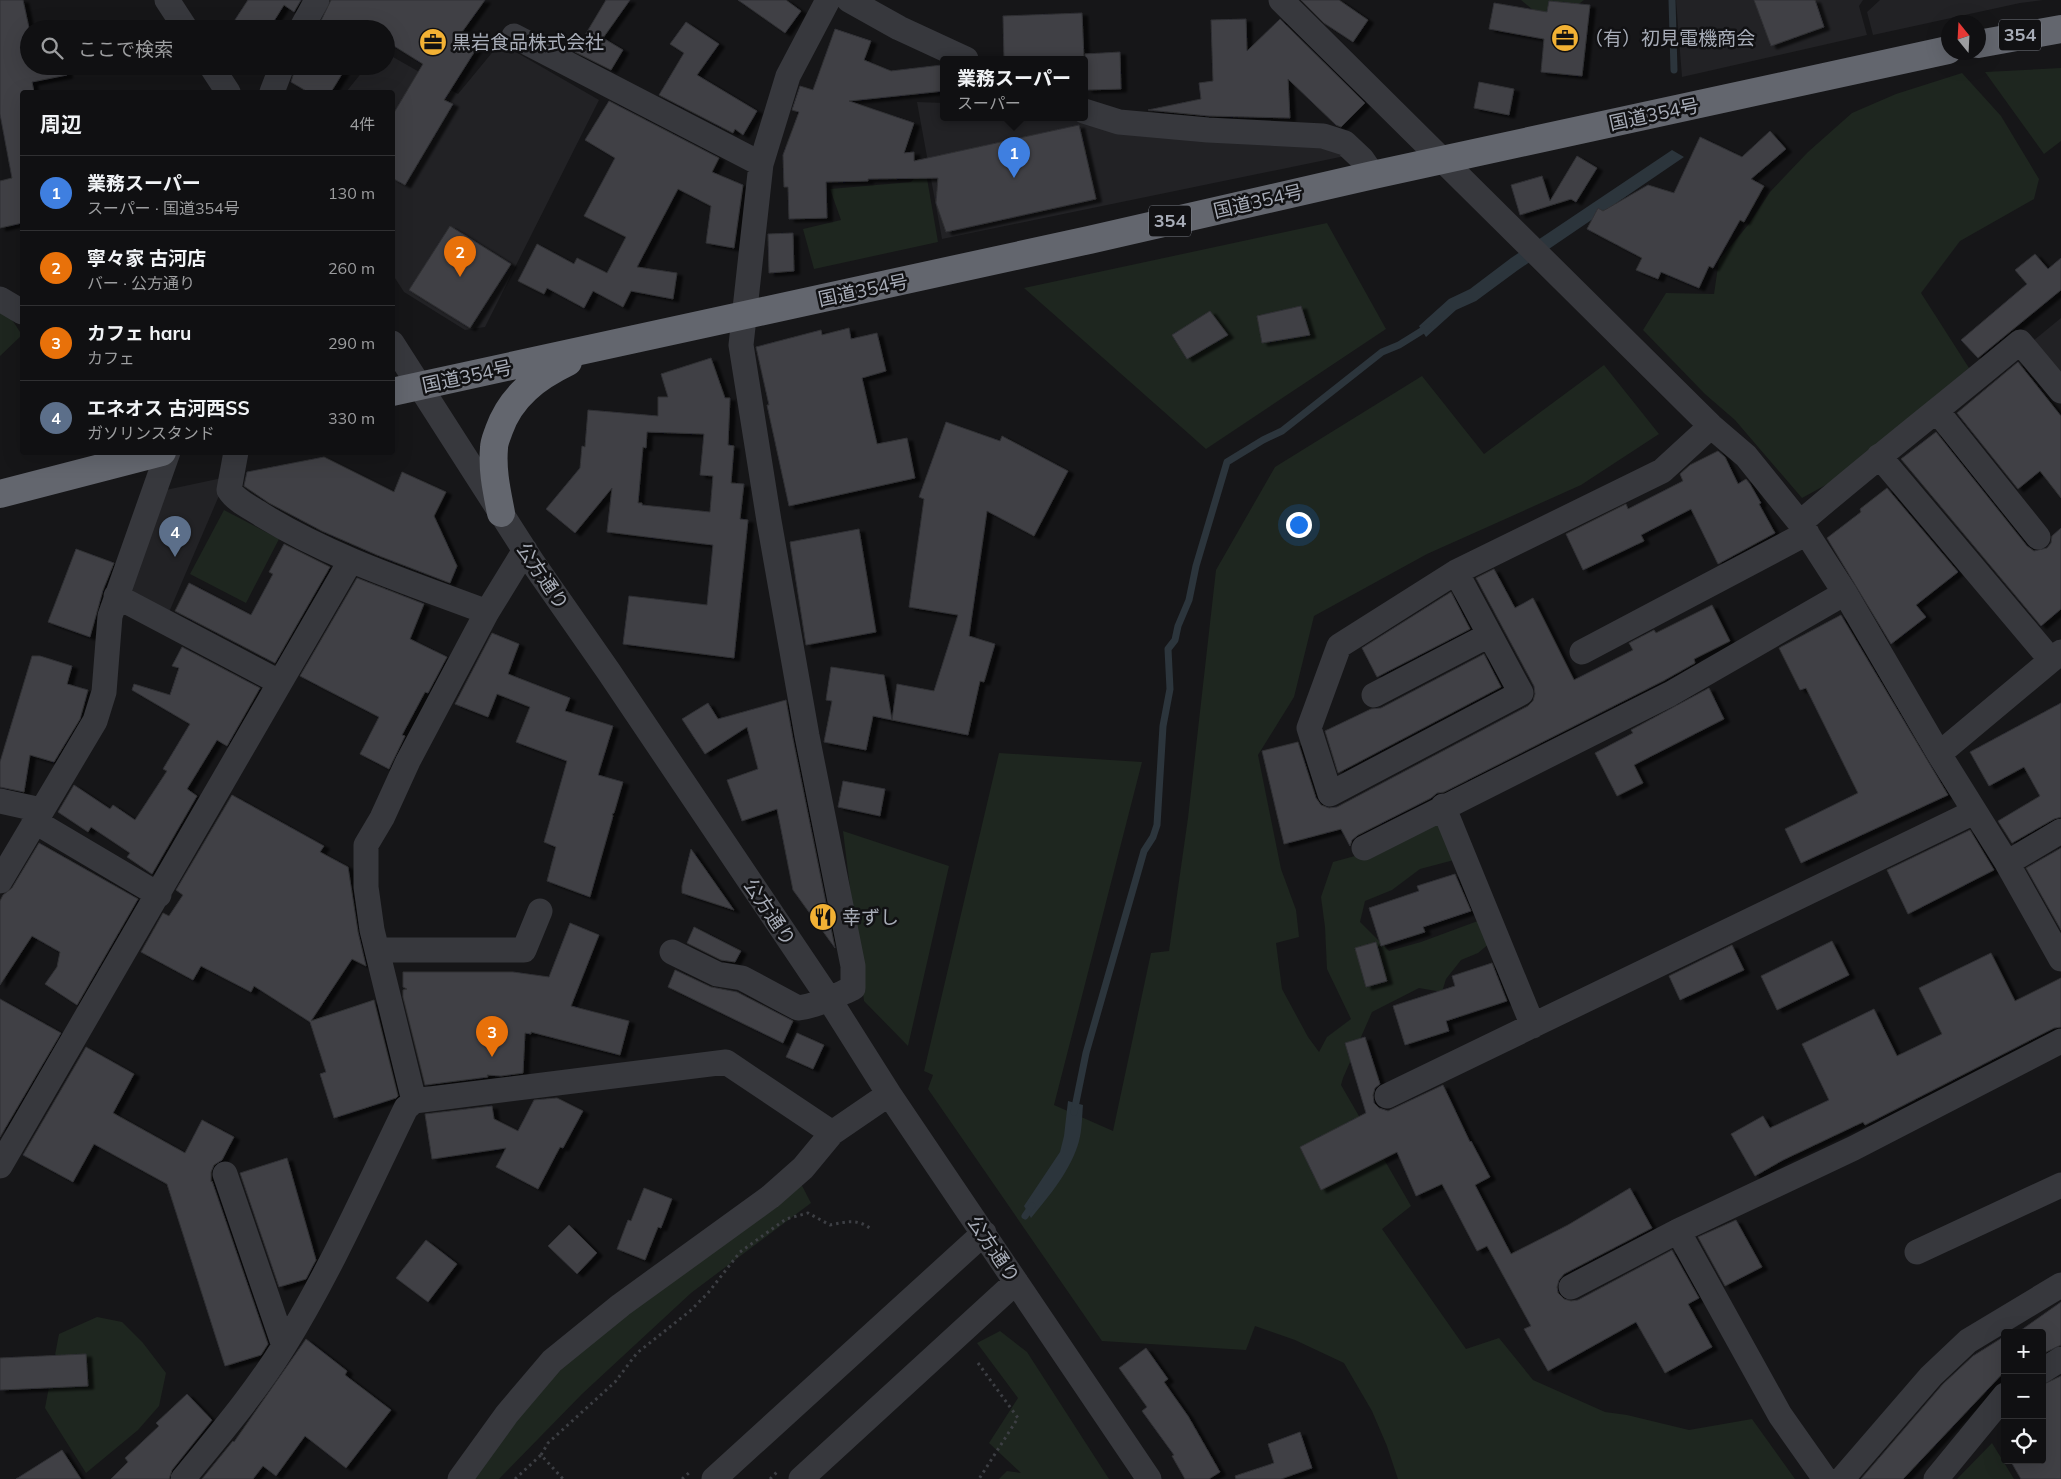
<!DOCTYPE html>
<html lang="ja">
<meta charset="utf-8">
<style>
body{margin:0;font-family:Mulish,"Noto Sans JP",sans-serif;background:#1e1e20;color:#f1f3f6}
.controls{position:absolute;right:15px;bottom:15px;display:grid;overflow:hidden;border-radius:5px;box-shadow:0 5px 20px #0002}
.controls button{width:45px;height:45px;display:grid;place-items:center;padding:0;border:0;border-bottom:1px solid #303032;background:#101012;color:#f1f3f6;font:25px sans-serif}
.compass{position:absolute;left:1941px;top:15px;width:45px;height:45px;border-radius:50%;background:#101012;box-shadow:0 5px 20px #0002;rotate:342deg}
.you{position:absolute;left:1298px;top:524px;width:18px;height:18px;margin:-12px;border:4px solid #fff;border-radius:50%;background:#1a73e8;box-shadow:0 0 0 8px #1a73e833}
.badge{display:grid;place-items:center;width:32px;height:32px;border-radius:50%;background:#db2777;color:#fff;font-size:16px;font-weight:700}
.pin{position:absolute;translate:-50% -41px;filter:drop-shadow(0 1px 2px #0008)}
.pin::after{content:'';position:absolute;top:26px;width:18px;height:15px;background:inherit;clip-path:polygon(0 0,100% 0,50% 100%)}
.popup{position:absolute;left:940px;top:56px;width:148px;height:65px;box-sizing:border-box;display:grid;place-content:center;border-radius:5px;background:#101012;filter:drop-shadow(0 1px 4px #0005);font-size:16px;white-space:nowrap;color:#9c9d9f}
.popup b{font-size:19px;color:#f1f3f6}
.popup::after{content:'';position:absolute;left:50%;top:100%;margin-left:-10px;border:10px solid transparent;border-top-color:#101012}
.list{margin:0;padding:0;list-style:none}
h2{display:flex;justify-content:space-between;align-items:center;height:65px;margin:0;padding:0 20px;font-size:21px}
h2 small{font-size:16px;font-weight:400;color:#9c9d9f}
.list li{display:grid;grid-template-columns:32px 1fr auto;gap:15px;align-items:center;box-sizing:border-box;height:75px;padding:0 20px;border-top:1px solid #303032}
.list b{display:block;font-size:19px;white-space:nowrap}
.list p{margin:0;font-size:16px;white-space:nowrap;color:#9c9d9f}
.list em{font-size:16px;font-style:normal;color:#9c9d9f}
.icon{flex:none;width:28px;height:28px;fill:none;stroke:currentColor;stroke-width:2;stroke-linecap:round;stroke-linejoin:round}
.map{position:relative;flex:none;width:2061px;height:1479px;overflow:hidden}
.search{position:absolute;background:#101012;box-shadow:0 5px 20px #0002;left:20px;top:20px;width:375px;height:55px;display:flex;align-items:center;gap:12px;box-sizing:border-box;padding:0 18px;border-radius:28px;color:#9c9d9f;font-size:19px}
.panel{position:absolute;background:#101012;box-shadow:0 5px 20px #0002;left:20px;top:90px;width:375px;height:365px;border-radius:5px}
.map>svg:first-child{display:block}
</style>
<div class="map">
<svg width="2061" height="1479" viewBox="0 0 2061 1479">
<defs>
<filter id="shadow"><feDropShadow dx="5.5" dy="3" stdDeviation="1" flood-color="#0009"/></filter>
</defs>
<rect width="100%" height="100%" fill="#161618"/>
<path fill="#222225" d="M1676,0H1863L1859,6L1867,35L1682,77Z
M1880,0H2043L2020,3L1873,35L1867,12Z
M500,43L599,100L485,327L465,330L404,292L393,275L392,92H346L367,66H386V53L458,94Z
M917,102L944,103V117H1079L1324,142L1345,156L942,239Z
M2061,318V375L2033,341Z
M227,477L167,617L117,596L161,491Z"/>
<path fill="#1e261f" d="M1521,0H1584L1572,9L1539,15Z
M2061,68V141L2044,154L1985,72Z
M1962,73L2001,116L2039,179L2034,199L1960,241L1921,293L1969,368L1844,475L1802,498L1735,420L1705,394L1643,330L1666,293L1714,294L1719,260L1748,225L1770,192L1808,152L1852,113L1896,94Z
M925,167L938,242L814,269L803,229L841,220L830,189L911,182Z
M1327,223L1386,329L1206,449L1024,288Z
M0,310L7,312L22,335L0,356Z
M1604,365L1659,434L1581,485L1427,554L1314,616L1294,697L1258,755L1281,869L1296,910L1299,937L1276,943L1282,989L1308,1037L1319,1052L1327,1037L1351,1019L1327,969L1325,927L1321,897L1333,862L1366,853L1444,822L1454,860L1420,869L1392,890L1365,901L1360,922L1389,951L1421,942L1494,915L1490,943L1478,953L1461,960L1446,979L1442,992L1419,988L1372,1012L1343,1078L1341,1085L1411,1206L1382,1229L1466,1349L1499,1338L1533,1380L1605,1412L1627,1415L1689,1430L1752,1419L1795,1479H1398L1387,1446L1372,1411L1344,1363L1295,1340L1255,1326L1246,1350L1102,1341L928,1089L933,1075L924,1071L999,753L1142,762L1054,1105L1113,1131L1151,953L1169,951L1188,818L1216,570L1275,467L1422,376L1484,454Z
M224,510L279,539L246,603L190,574Z
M843,831L949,866L908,1046L864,1001Z
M800,1182L811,1203L691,1293L582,1394L499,1479H468L554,1369Z
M97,1317L122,1322L143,1343L166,1373L159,1406L138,1430L86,1473L45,1408L59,1334Z
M1000,1331L1027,1352L1109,1479H999L1007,1471L1021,1473L989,1443L1018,1398L977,1343Z
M1992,1443L2014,1479H1957Z"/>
<path fill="#2c353c" d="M1672,150L1684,157L1518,270L1476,301L1456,310L1426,337L1419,326L1449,299L1470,289L1511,258Z
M1068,1101L1083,1105C1082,1117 1082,1130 1079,1141C1071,1170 1050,1195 1031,1218L1024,1206L1060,1152L1064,1136Z"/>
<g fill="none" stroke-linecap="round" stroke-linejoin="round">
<path stroke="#2c353c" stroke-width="7" d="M1672,0L1674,70
M1074,1112L1086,1053L1144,851L1153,837L1157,825L1163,726L1170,689L1168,649L1175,640L1178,626L1189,600L1196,566L1227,462L1263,440L1282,431L1382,352L1399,345L1428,327
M1025,1216L1032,1206"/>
</g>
<path fill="#404145" stroke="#303034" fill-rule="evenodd" filter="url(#shadow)" d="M0,0H23L29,28V66H66L67,75L32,82L34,92H22V223L0,228V181L12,178L0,114Z
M248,0H301L294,12L284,5L269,29H229Z
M331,0H485L462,32L480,43L444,100L453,104L405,185L392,178V116L423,64L386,41V29L318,27Z
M606,0H630L603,38L623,50L611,70L575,52Z
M738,0H786L801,11L785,33Z
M1301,0H1339L1368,20L1353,42L1324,23Z
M1754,0H1815L1824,27L1771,46Z
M1549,1L1590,5L1582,76L1541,72L1544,39L1489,29L1494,3L1547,12Z
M1082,13L1084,59H1004L1003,16Z
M1246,19L1247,51L1280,19L1365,103L1341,127L1336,125L1288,79L1290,118L1209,116L1148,110L1201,99L1199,83L1213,81L1211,20Z
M686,22L719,44L697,75L757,111L743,135L735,129L733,133L659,95L684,53L670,44Z
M835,29L871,41L864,60L891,71L942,65L944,91L849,101L914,123L904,153L914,152V161L1079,125L1096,199L946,232L936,203L938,178L868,179V181L826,182L827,218L789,219L788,187H784L783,155L799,112L792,110L800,86L813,90Z
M1120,52L1121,89L1087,90L1085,54Z
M296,66H347L331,92H308L291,82Z
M1479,82L1514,89L1509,115L1474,108Z
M609,101L719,158L712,172L743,185L734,248L706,243L711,206L678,189L637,267L677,273L673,299L631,291L623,307L593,291L584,308L547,288L544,294L518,281L537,244L574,264L577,258L607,273L626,237L584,216L615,158L585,140Z
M1770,131L1786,149L1751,179L1764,186L1744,222L1740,220L1713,268L1709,266L1699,288L1661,272L1658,279L1636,270L1642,258L1587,229L1598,208L1603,211L1648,185L1674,193L1700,137L1742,157Z
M1577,156L1597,168L1576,202L1571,199L1520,215L1511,185L1542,176L1550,201Z
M450,226L511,264L470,328L409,290Z
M793,233L794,271L769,273L768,234Z
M2035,254L2048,269L2061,258V290L1978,358L1961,340L2027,284L2015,270Z
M1301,306L1310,335L1262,343L1257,316Z
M1210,311L1228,335L1187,359L1172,335Z
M849,328L851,339L877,333L886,371L862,378L877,444L907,438L915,478L789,506L767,405H769L756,347L821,330L822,335Z
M711,358L725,398H730L728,445L734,446L731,483L744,484L740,519L748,520L734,658L623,644L629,596L707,605L713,545L607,532L612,488L575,533L546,509L580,468L582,446L585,447L588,410L658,416V397H668L661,374ZM647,432L704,434L700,475L713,476L710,512L642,505V503H638L643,447L646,448Z
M2018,362L2061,416V498L2040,471L2018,489L1957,413Z
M946,422L1000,441L1002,436L1068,471L1034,536L987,511L969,636L995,644L984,682L980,681L968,735L892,720L897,684L934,691L958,615L909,607L924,499L919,497Z
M1936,432L2027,546L2034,551L2047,548L2051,543L2052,536L2061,528V609L2041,626L1901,459Z
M1718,451L1725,457L1738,484L1746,479L1750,484L1761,503L1759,504L1775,533L1718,564L1691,509L1641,535L1644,541L1583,570L1566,534L1626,504L1628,509L1683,481L1680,474L1690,465Z
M324,457L394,492L402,472L446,492L434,516L457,566L450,583L377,555L322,531L269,503L244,486L247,472Z
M1887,488L1958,572L1916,605L1926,617L1891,644L1827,538L1861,512L1860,509Z
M859,529L876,632L806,645L790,542Z
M284,544L330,567L275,663L175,611L189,583L251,615L273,574L269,572Z
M76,549L114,563L103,590L90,637L48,622Z
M1494,569L1515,608L1533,598L1574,680L1633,650L1629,643L1654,630L1656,633L1712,605L1730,641L1694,659L1695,663L1663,681L1444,792L1437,793L1431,798L1358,835L1352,840L1350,846L1341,829L1284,844L1262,751L1298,742L1316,798L1321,805L1329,808L1337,807L1528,706L1533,701L1535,694L1534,686L1476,578Z
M357,578L424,604L410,639L447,657L428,693L425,692L402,735L405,736L389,769L360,754L379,717L300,676Z
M1451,592L1470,629L1377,677L1362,648Z
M1841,615L1948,795L1801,863L1785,829L1858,793L1806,688L1800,690L1779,648Z
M492,633L519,644L508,674L570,698L565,711L613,726L598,775L623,782L614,813L612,814L613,816L590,897L547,881L556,847L544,842L567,761L516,742L530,707L497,694L488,717L455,704Z
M182,647L260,688L227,746L217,740L187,789L197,796L152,874L127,857L130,853L91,827L88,832L58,812L74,785L110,809L113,805L135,820L167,771L163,769L190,724L132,690L134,684L170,695L179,668L172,666Z
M1484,654L1501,687L1338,773L1325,731L1371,709L1381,708Z
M32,656H40L72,666L67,684L88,690L80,719L54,762L30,755L24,792L0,787V762Z
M831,667L884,675L892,720L873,716L866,750L824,742L832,701L826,700Z
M1709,688L1724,719L1634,765L1643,783L1617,796L1595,753L1633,733L1631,730Z
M786,700L793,739L835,948L793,890L777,809L742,821L727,780L758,769L747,727L705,754L682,719L708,703L718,719Z
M2061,703V817L2054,819L2012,843L1998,821L2040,796L2024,767L1989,786L1970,752Z
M843,781L885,789L880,816L838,807Z
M232,795L324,846L320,852L348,867L358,932L366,966L352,959L311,1021L374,1000L398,1096L396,1098L334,1118L320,1074L326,1072L310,1022L254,986L251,992L201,966L193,980L141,952L163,913L169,916L183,895L176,890Z
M1970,830L1994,870L1908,914L1887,870Z
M39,843L138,899L77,1005L45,984L57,967L60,952L32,936L0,985V901L3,895L12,888Z
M2061,848V930L2026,868Z
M691,849L734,910L682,893V886Z
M1455,874L1471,911L1423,927L1425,932L1381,946L1369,908L1419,891L1417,886Z
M570,923L599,935L571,1006L629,1021L620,1055L531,1032V1034L525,1033L523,1073L501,1076L487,1075L488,1077L425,1085L403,997V990L407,989L403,987V972H513L549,977Z
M694,927L741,951L735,962L721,960L687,943Z
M1832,941L1849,975L1777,1010L1761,976Z
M1376,942L1387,981L1366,987L1355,948Z
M1732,945L1744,970L1680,1000L1669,976Z
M1991,953L2015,1001L2061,978V1027L2054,1028L1865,1125L1863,1122L1783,1160L1755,1176L1731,1134L1763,1116L1770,1128L1829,1100L1802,1044L1874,1009L1897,1056L1942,1034L1919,988Z
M1492,963L1507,1001L1446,1021L1449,1031L1405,1045L1393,1006L1455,986L1452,976Z
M675,970L711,987L737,992L793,1021L783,1043L668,987Z
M0,999L61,1033L0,1137Z
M797,1033L824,1045L813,1069L786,1057Z
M1365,1037L1380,1084L1375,1088L1373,1095L1374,1103L1379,1108L1388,1111L1443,1085L1470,1142L1471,1141L1490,1177L1475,1185L1511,1254L1568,1225L1630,1188L1652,1228L1564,1274L1559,1280L1557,1287L1558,1293L1564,1299L1571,1301L1578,1300L1672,1250L1699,1298L1688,1304L1712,1347L1665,1373L1636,1322L1548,1371L1524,1329L1531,1326L1487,1246L1477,1251L1442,1184L1416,1196L1397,1152L1321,1190L1300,1147L1366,1113L1345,1043Z
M86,1047L134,1074L113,1113L185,1153L202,1120L234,1137L222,1160L214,1165L211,1172V1182L212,1181L268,1344L261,1355L225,1366L167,1184L94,1144L73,1182L23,1155Z
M557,1098L583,1111L563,1148L560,1147L538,1189L496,1167L506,1148L432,1159L425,1114L492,1106L494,1119L518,1131L534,1100Z
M287,1158L316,1260L306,1279L279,1287L240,1173Z
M644,1188L672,1199L661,1228L658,1227L645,1260L617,1249L628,1220L631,1221Z
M1736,1220L1762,1267L1725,1286L1698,1237Z
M569,1225L597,1253L577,1274L548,1246Z
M426,1240L457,1264L428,1302L396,1278Z
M2061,1302V1345L2042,1354V1333H2017Z
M2005,1336V1371L1903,1479H1861L1943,1384L1973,1356Z
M306,1339L347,1371L345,1375L391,1410L346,1468L305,1436L276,1476L263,1466L253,1479H202L233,1441L234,1442Z
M1146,1348L1168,1379L1164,1382L1188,1416L1220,1472L1209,1479H1185L1172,1456L1174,1455L1142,1411L1147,1407L1119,1368Z
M86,1354L88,1386L0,1390V1358Z
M2061,1376V1479H2021L2010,1460H2042V1385Z
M187,1394L212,1420L172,1470L169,1479H111L128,1462L125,1458L159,1426L156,1423Z
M1300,1432L1312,1468L1281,1479H1236L1235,1476L1274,1463L1268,1444Z
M62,1450L81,1479H16Z"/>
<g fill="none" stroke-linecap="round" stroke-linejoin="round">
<path stroke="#3d3f44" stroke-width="3" stroke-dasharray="2.5 4" stroke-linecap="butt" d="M978,1363L1018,1418L979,1479
M541,1455L548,1443L615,1382L637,1353L690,1311L708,1293L740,1252L786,1219L808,1213L830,1225C846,1222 857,1218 871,1229
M515,1479L541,1455L563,1479
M682,1479L691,1471
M770,1479L778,1471"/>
<path stroke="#37383d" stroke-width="25" d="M167,0L186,29
M849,0L899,28L966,59
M1281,0L1711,426L1746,456L1800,523L1845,593L1939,754L2007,863L2061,959
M301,29L317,0
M514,36L761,164
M211,66L228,92
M272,92L282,66
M1084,111L1119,122L1208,130L1323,136L1345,143L1362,159L1373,175
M0,299L22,312
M392,343L533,563L609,672L829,999L889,1094L1149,1479
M1937,411L2038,537
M236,452L229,490C236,501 250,507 262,515C332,558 410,583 487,612
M1879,456L2051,660
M1800,523C1872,461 1947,403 2020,342L2061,391
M1456,572L1521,693L1330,794L1309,728L1339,646L1456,572L1662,471L1711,426
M116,596L279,682
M1582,652L1807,533
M1374,695L1489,635
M1939,754L2061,652
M0,801L41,810
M1443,806L1533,1026
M34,821L159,895
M1364,848L1670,694L1845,593
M2007,863L2061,831
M0,881L95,721L104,692L110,616L168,452
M377,950H524L540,911
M672,952L717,974L742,978L798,1008C817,1006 835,996 853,988V966L807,736L769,521L741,345L761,164L788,76L828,0
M1387,1096L1974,812
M414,1101L372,930L366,887V845L382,818L408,761L487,612L525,550
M0,1166L351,560
M225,1174L284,1346
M1917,1252L2061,1185
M1571,1287L1678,1231
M2042,1371L2061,1359
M183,1479C218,1436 255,1393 284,1346C331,1270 367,1188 406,1108L414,1101L726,1062L832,1133
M460,1479L507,1414L552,1361L621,1305L770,1197L803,1168L832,1133L889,1094
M714,1479L984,1233
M801,1479L1016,1282
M1825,1479L1780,1415L1678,1231L1854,1148L2061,1041
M1842,1479L1931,1376L1968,1341L2061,1285
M1936,1479L2005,1395"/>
<path stroke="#63666e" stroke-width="28" d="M1978,44L2061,29
M392,392L1089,240L1373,175L1948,50
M0,494L162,452
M501,513C497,492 492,471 494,448C494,442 497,436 499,430C511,396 537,377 568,362"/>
</g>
<defs>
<g id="office-disc" transform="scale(1.4375)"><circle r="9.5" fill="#f2b134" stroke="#111113"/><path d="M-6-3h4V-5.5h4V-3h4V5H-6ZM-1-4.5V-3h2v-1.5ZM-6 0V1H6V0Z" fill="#111"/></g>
<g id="restaurant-disc" transform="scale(1.4375)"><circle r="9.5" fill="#f2b134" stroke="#111113"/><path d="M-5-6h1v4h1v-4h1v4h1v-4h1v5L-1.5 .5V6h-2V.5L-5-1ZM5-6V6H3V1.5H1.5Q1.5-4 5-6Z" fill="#111"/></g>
</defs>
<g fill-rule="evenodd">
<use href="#office-disc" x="1565" y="38"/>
<use href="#office-disc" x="433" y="42"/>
<use href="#restaurant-disc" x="823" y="917"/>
</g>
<g text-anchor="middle" stroke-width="5" stroke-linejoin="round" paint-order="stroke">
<g fill="#111113" stroke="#7b7e86" stroke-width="1">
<rect x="1999" y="19.5" width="42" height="31" rx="4"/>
<rect x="1149" y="205.5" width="42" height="31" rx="4"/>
</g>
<g font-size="18" font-weight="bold" fill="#a8adb8">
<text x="2020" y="41">354</text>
<text x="1170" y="227">354</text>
</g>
<g font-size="19" fill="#a8adb8" stroke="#111113" text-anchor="start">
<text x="1584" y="45">（有）初見電機商会</text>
<text x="452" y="49">黒岩食品株式会社</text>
<text x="842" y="924">幸ずし</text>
</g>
<g font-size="19" fill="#a8adb8" stroke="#111113">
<text transform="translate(1654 114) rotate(-12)" y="7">国道354号</text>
<text transform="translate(1258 201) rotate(-13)" y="7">国道354号</text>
<text transform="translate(863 290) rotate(-12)" y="7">国道354号</text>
<text transform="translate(467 376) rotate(-12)" y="7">国道354号</text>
<text transform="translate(543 576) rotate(56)" y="7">公方通り</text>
<text transform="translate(770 912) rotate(56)" y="7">公方通り</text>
<text transform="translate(994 1249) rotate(56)" y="7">公方通り</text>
</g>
</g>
</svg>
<div class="controls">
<button>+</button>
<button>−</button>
<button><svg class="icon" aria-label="locate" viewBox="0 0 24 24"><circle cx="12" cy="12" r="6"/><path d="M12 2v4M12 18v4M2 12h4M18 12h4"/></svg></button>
</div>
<svg class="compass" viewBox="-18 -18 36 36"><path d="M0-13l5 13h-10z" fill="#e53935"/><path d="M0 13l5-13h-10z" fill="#9c9d9f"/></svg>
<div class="you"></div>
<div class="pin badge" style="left:1014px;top:178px;background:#3f7fe0">1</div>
<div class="popup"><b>業務スーパー</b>スーパー</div>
<div class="pin badge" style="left:460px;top:277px;background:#e8710a">2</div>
<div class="pin badge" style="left:492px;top:1057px;background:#e8710a">3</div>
<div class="pin badge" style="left:175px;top:557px;background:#5c6f8a">4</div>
<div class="search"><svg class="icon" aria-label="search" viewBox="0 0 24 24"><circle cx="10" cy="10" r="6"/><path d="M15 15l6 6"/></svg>ここで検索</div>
<section class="panel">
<h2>周辺<small>4件</small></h2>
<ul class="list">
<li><span class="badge" style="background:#3f7fe0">1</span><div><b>業務スーパー</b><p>スーパー · 国道354号</p></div><em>130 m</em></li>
<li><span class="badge" style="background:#e8710a">2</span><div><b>寧々家 古河店</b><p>バー · 公方通り</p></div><em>260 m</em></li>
<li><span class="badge" style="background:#e8710a">3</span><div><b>カフェ haru</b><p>カフェ</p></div><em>290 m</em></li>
<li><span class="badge" style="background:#5c6f8a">4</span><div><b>エネオス 古河西SS</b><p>ガソリンスタンド</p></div><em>330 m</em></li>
</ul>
</section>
</div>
